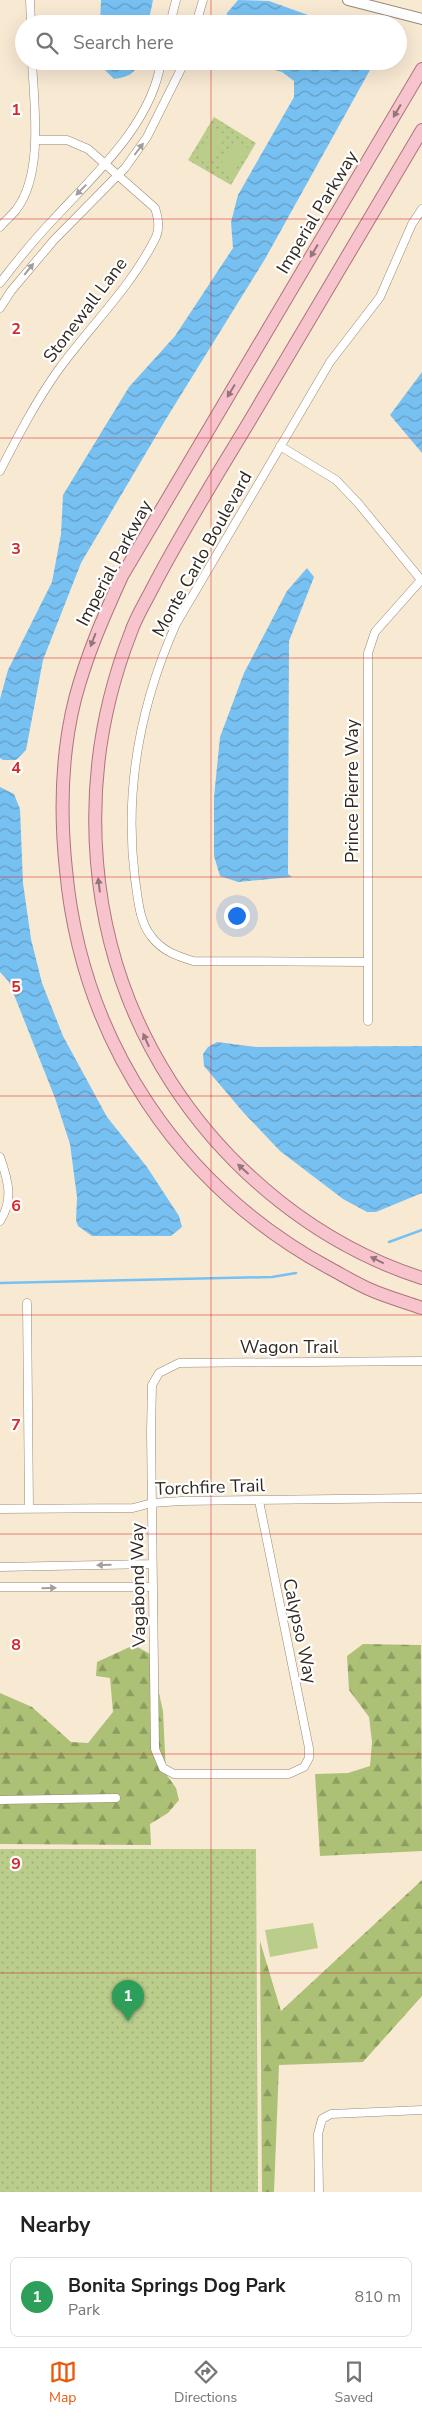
<!DOCTYPE html>
<style>
body{margin:0;font-family:"Nunito Sans",sans-serif;background:#f6f6f6;color:#202124}
.you{position:absolute;left:236px;top:915px;width:18px;height:18px;margin:-12px;border:4px solid #fff;border-radius:50%;background:#1a73e8;box-shadow:0 0 0 8px #1a73e833}
.badge{display:grid;place-items:center;width:32px;height:32px;border-radius:50%;background:#ea580c;color:#fff;font-size:16px;font-weight:700}
.pin{position:absolute;translate:-50% -41px;filter:drop-shadow(0 1px 2px #0008)}
.pin::after{content:'';position:absolute;top:26px;width:18px;height:15px;background:inherit;clip-path:polygon(0 0,100% 0,50% 100%)}
.list{margin:0;padding:0;list-style:none}
h2{display:flex;justify-content:space-between;align-items:center;height:65px;margin:0;padding:0 20px;font-size:21px}
h2 small{font-size:16px;font-weight:400;color:#757577}
.list li{display:grid;grid-template-columns:32px 1fr auto;gap:15px;align-items:center;box-sizing:border-box;height:80px;margin:0 10px 10px;padding:0 10px;border:1px solid #e0e0e0;border-radius:8px}
.list b{display:block;font-size:19px;white-space:nowrap}
.list p{margin:0;font-size:16px;white-space:nowrap;color:#757577}
.list em{font-size:16px;font-style:normal;color:#757577}
.icon{flex:none;width:28px;height:28px;fill:none;stroke:currentColor;stroke-width:2;stroke-linecap:round;stroke-linejoin:round}
.map{position:relative;flex:none;width:422px;height:2192px;overflow:hidden}
.search{position:absolute;background:#fff;box-shadow:0 5px 20px #0002;left:15px;right:15px;top:15px;height:55px;display:flex;align-items:center;gap:12px;box-sizing:border-box;padding:0 18px;border-radius:28px;color:#757577;font-size:19px}
.sheet{height:155px;background:#fff}
nav{display:flex;justify-content:space-around;align-items:center;box-sizing:border-box;height:70px;border-top:1px solid #e0e0e0;background:#fff;font-size:14px;color:#757577}
nav a{display:grid;justify-items:center;gap:2px}
nav .on{color:#ea580c}
.map>svg:first-child{display:block}
</style>
<div class="map">
<svg width="422" height="2192" viewBox="0 0 422 2192">
<defs>
<pattern id="forest-firs" width="22" height="20" patternUnits="userSpaceOnUse" patternTransform="scale(1.25)"><rect width="22" height="20" fill="#acc176"/><path d="M5 1l3.5 6h-7zM16 11l3.5 6h-7z" fill="#8c9d60"/></pattern>
<pattern id="park-dots" width="8" height="8" patternUnits="userSpaceOnUse" patternTransform="scale(1.25)"><rect width="8" height="8" fill="#bacd8b"/><path d="M2 2h.1M6 6h.1" fill="none" stroke="#a0b078" stroke-width="1.8" stroke-linecap="round"/></pattern>
<pattern id="water-waves" width="16" height="10" patternUnits="userSpaceOnUse" patternTransform="scale(1.25)"><rect width="16" height="10" fill="#77c1f2"/><path d="M0 5q4-4 8 0t8 0" fill="none" stroke="#629dc4"/></pattern>
</defs>
<rect width="100%" height="100%" fill="#f8e9d3"/>
<path fill="url(#forest-firs)" d="M363,1644L421,1645L422,1851L320,1856L315,1774L348,1773L370,1766L372,1742L369,1717L349,1690L347,1656Z
M134,1645L150,1654L163,1711L166,1774L176,1788L179,1800L168,1813L150,1824L151,1845L0,1844V1693L32,1707L71,1742L88,1743L113,1712L110,1678L96,1676L97,1662Z
M422,1880V1996L363,2062L279,2065L274,2192H262L260,1941L281,2011Z"/>
<path fill="url(#park-dots)" d="M214,117L256,143L231,185L188,160Z
M0,1849H256L258,2192H0Z"/>
<path fill="#bacd8b" d="M213,128L226,135L210,163L197,156Z
M235,140L248,148L232,176L219,168Z
M313,1923L318,1948L270,1957L265,1930Z"/>
<path fill="url(#water-waves)" d="M101,0H153L148,24H100Z
M238,0L269,1L333,24H225L227,13Z
M101,61H139C135,75 127,77 114,79L104,69Z
M243,61H375L265,259L166,419L81,563L43,660L26,750L16,760H3L0,758V699L8,670L52,582L61,534L63,495L129,387L175,336L233,248L231,222L238,195L294,97V81L282,72Z
M422,372V453L390,415Z
M307,568L314,577L289,641L288,874L292,877L238,882L220,876L214,856V797L220,737L244,673L287,591Z
M0,787L14,794L20,809L23,883L31,939L42,983L63,1036L107,1117L147,1167L179,1216L182,1227L171,1236H92L78,1226L76,1220L77,1197L70,1144L55,1098L9,982L0,972Z
M217,1042L256,1047L422,1046V1193L376,1212H367L343,1199L280,1151L243,1112L204,1066L203,1054L208,1047Z"/>
<g fill="none" stroke-linecap="round" stroke-linejoin="round">
<path stroke="#77c1f2" stroke-width="2.5" d="M389,1242L422,1230
M0,1283L272,1277L296,1273"/>
<g stroke="#978a76" stroke-width="9">
<path id="minor" d="M30,0L31,24
M170,24L176,0
M196,24L203,0
M0,227C5,221 11,216 16,210C44,174 34,104 32,61
M0,283C16,262 33,241 51,222C92,177 152,125 161,61
M0,308L11,291L54,240L125,168L147,137L185,61
M280,446L336,480L358,503L422,581
M0,471C18,436 36,401 59,369C91,325 132,286 156,237C160,228 158,217 155,208L88,149L67,140H36
M367,962L193,961C177,956 162,951 151,936C139,921 138,898 135,879C124,790 140,705 176,624L330,362L380,297L412,224L422,209
M368,1021V653L375,632L421,580
M0,1157C8,1180 14,1199 0,1221
M27,1303L29,1508
M259,1501L309,1748V1758L304,1767L289,1774H174L163,1768L155,1749L151,1431L152,1385L159,1373L179,1363L422,1361
M0,1509L133,1508L152,1503L181,1501L422,1498
M0,1567L152,1564
M0,1587H153
M0,1800L116,1798
M319,2192L318,2134L322,2119L331,2114L422,2110"/>
</g>
<g stroke="#978a76" stroke-width="12">
<path id="tertiary" d="M348,0L422,19"/>
</g>
<g stroke="#ad747d" stroke-width="14">
<path id="primary" d="M422,69L122,576C103,618 87,654 75,699C61,755 60,813 66,870C82,1041 179,1187 331,1269C344,1276 357,1284 371,1290C387,1297 405,1302 422,1308
M422,130C364,227 307,325 249,422C216,477 182,531 152,589C145,603 136,617 131,632C73,780 85,948 171,1082C229,1172 319,1245 422,1278"/>
</g>
<use href="#minor" stroke="#fff" stroke-width="8"/>
<use href="#tertiary" stroke="#fff" stroke-width="10"/>
<use href="#primary" stroke="#f7c4ce" stroke-width="12"/>
</g>
<defs><path id="oneway-solid" d="M-6-.8H1V-3.2L6.5 0L1 3.2V.8H-6Z" transform="scale(1.25)"/></defs>
<g fill="#937678">
<use href="#oneway-solid" transform="translate(397 111) rotate(121)"/>
<use href="#oneway-solid" transform="translate(314 251) rotate(121)"/>
<use href="#oneway-solid" transform="translate(231 391) rotate(121)"/>
<use href="#oneway-solid" transform="translate(93 640) rotate(111)"/>
<use href="#oneway-solid" transform="translate(99 885) rotate(-97)"/>
<use href="#oneway-solid" transform="translate(146 1040) rotate(-114)"/>
<use href="#oneway-solid" transform="translate(243 1169) rotate(-138)"/>
<use href="#oneway-solid" transform="translate(377 1260) rotate(-154)"/>
</g>
<g fill="#a19f9b">
<use href="#oneway-solid" transform="translate(139 149) rotate(-53)"/>
<use href="#oneway-solid" transform="translate(81 190) rotate(134)"/>
<use href="#oneway-solid" transform="translate(29 269) rotate(-51)"/>
<use href="#oneway-solid" transform="translate(104 1565) rotate(179)"/>
<use href="#oneway-solid" transform="translate(49 1588) rotate(-1)"/>
</g>
<path fill="none" stroke="#d62828" stroke-width="1" stroke-opacity="0.55" d="M211,0V24M211,61V2192M0,219H422M0,438H422M0,658H422M0,877H422M0,1096H422M0,1315H422M0,1534H422M0,1754H422M0,1973H422"/>
<g text-anchor="middle" stroke-width="4.5" stroke-linejoin="round" paint-order="stroke">
<g font-size="18" fill="#2f2921" stroke="#fff">
<text transform="translate(317 212) rotate(-59)" y="6">Imperial Parkway</text>
<text transform="translate(85 310) rotate(-53)" y="6">Stonewall Lane</text>
<text transform="translate(202 554) rotate(-61)" y="6">Monte Carlo Boulevard</text>
<text transform="translate(114 563) rotate(-62)" y="6">Imperial Parkway</text>
<text transform="translate(352 791) rotate(-90)" y="6">Prince Pierre Way</text>
<text x="289" y="1353">Wagon Trail</text>
<text transform="translate(210 1487) rotate(-2)" y="6">Torchfire Trail</text>
<text transform="translate(138 1585) rotate(-91)" y="6">Vagabond Way</text>
<text transform="translate(300 1631) rotate(78)" y="6">Calypso Way</text>
</g>
</g>
<g font-size="16" text-anchor="middle" font-weight="bold" fill="#d62828" stroke="#fff" stroke-width="4.5" stroke-linejoin="round" paint-order="stroke">
<text x="16" y="115">1</text>
<text x="16" y="334">2</text>
<text x="16" y="554">3</text>
<text x="16" y="773">4</text>
<text x="16" y="992">5</text>
<text x="16" y="1211">6</text>
<text x="16" y="1430">7</text>
<text x="16" y="1650">8</text>
<text x="16" y="1869">9</text>
</g>
</svg>
<div class="you"></div>
<div class="pin badge" style="left:128px;top:2021px;background:#2e9e5b">1</div>
<div class="search"><svg class="icon" aria-label="search" viewBox="0 0 24 24"><circle cx="10" cy="10" r="6"/><path d="M15 15l6 6"/></svg>Search here</div>
</div>
<section class="sheet">
<h2>Nearby<small></small></h2>
<ul class="list">
<li><span class="badge" style="background:#2e9e5b">1</span><div><b>Bonita Springs Dog Park</b><p>Park</p></div><em>810 m</em></li>
</ul>
</section>
<nav>
<a class="on"><svg class="icon" aria-label="map" viewBox="0 0 24 24"><path d="M3 6l6-2 6 2 6-2v14l-6 2-6-2-6 2zM9 4v14M15 6v14"/></svg>Map</a>
<a><svg class="icon" aria-label="directions" viewBox="0 0 24 24"><path d="M12 3l9 9-9 9-9-9zM9 14v-3h6M13 9l2 2-2 2"/></svg>Directions</a>
<a><svg class="icon" aria-label="saved" viewBox="0 0 24 24"><path d="M7 4h10v16l-5-4-5 4z"/></svg>Saved</a>
</nav>
